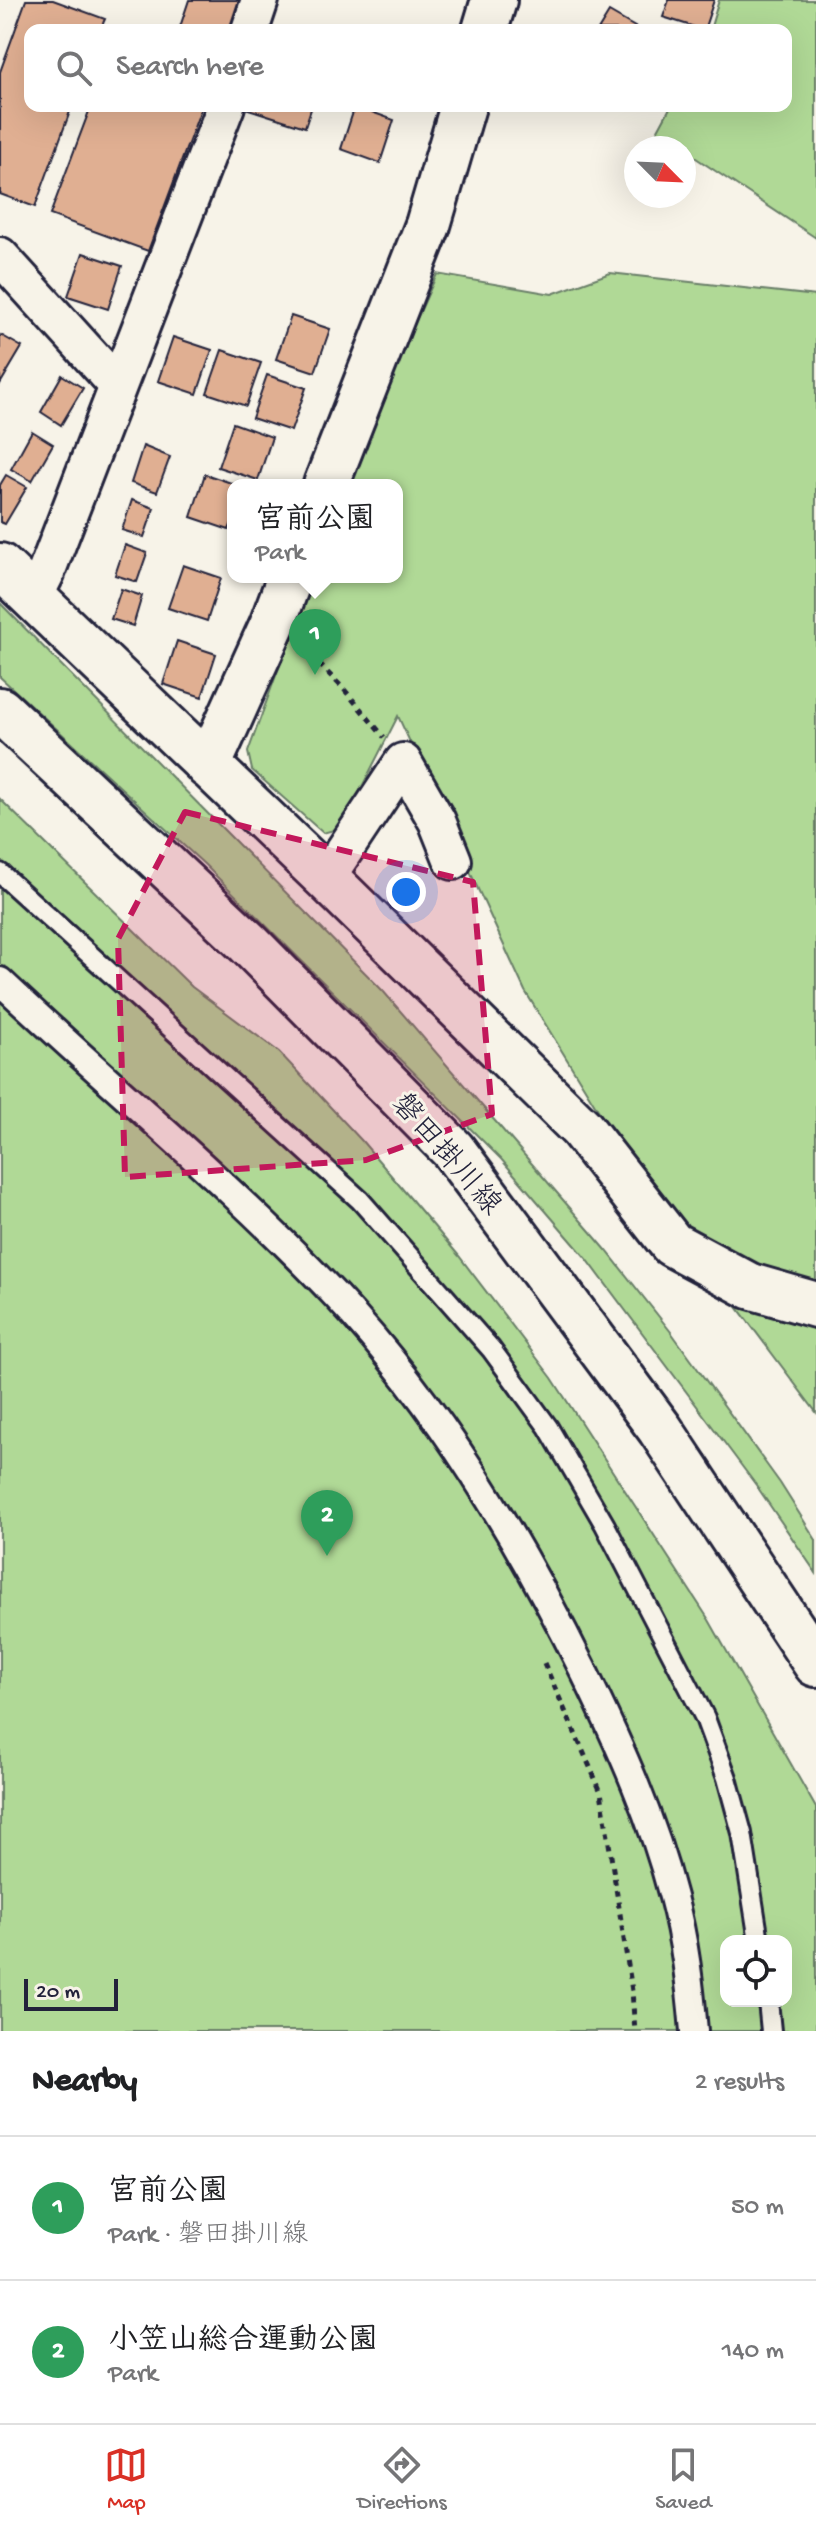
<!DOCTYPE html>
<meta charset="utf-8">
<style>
body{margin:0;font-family:"Gochi Hand","Klee One",sans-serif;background:#f2f2f2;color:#202124}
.controls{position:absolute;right:24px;bottom:24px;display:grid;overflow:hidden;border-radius:16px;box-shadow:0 8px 32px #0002}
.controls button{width:72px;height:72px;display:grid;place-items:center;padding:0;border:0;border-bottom:2px solid #e0e0e0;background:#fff;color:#202124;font:40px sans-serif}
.compass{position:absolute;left:624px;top:136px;width:72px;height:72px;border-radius:50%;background:#fff;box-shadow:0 8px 32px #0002;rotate:114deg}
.scale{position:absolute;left:24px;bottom:20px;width:94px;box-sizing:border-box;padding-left:8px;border:4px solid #22223b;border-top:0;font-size:22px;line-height:28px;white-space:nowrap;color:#22223b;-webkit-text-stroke:6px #f7f3e8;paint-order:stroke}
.you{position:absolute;left:406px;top:892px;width:28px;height:28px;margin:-20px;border:6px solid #fff;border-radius:50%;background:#1a73e8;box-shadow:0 0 0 12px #1a73e833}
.badge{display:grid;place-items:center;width:52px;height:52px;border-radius:50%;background:#d93025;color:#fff;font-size:26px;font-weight:700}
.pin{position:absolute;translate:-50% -66px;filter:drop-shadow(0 2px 4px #0008)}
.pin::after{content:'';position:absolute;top:42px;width:28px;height:24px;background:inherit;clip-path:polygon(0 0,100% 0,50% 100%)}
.popup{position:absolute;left:227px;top:479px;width:176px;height:104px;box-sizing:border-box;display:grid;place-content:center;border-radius:16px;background:#fff;filter:drop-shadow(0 2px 6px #0005);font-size:26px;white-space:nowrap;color:#757577}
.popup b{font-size:30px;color:#202124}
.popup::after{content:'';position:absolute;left:50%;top:100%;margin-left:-16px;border:16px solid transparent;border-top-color:#fff}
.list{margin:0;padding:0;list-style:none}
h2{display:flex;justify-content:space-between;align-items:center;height:104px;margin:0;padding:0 32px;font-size:34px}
h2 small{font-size:26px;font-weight:400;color:#757577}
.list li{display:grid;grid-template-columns:52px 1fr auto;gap:24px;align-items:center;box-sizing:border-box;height:144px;padding:0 32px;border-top:2px solid #e0e0e0}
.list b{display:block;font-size:30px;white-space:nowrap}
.list p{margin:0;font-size:26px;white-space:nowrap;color:#757577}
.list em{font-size:26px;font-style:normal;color:#757577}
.icon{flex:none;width:44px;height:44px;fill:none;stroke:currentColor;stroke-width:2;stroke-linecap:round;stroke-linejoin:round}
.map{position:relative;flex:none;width:816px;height:2031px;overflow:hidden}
.search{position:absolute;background:#fff;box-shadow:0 8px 32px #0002;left:24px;right:24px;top:24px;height:88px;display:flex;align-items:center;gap:20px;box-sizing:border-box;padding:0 28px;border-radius:16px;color:#757577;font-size:30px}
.sheet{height:392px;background:#fff}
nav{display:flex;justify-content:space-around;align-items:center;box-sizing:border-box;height:112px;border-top:2px solid #e0e0e0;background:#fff;font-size:22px;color:#757577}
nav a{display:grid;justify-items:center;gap:4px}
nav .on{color:#d93025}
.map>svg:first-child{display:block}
</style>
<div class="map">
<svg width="816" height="2031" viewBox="0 0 816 2031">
<rect width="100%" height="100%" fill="#f7f3e8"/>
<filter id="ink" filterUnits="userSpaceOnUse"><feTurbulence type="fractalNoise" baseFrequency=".0125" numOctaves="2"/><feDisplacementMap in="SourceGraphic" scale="16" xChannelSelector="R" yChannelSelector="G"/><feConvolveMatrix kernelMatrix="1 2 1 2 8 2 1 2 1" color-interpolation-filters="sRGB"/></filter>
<g filter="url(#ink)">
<path fill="#b0d996" stroke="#697e68" stroke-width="2" fill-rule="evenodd" d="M719,0H816V238L657,132L671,106H786V30H710Z
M610,273L816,296V1412L638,1175L525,991L398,716L341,828L323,833L252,770L248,752L312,577H397V485H346L368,427L437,274L552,294Z
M0,603L383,991L607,1251L671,1332L780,1483L816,1540V1573L756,1485L587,1259L501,1159L205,865L0,677Z
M0,799L192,987L279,1052L362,1141L459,1256L552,1378L709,1620L816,1808V2031H0ZM726,1941H786V2001H726Z"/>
<path fill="#e0af92" stroke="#22223b" stroke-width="2" d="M26,0H53L105,19L100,30H30V106H72L35,207L0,194V72Z
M189,0H242L232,30H179Z
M669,0H714L704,30L663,17Z
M609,12L640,30H598Z
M91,106H202L148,251L50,215Z
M239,106H312L305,127Z
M355,106L394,120L380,163L341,149Z
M83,253L122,266L108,309L68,296Z
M291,316L330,329L315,372L276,359Z
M1,335L22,347L0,384V337Z
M173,337L212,350L197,394L158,381Z
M222,350L261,363L246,406L207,393Z
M62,375L83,388L61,425L41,412Z
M267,375L306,388L291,431L252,418Z
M233,423L272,437L258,480L218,467Z
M32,431L53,444L32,481L11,469Z
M143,446L170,457L157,492L131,483Z
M205,474L237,485H233V520L229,530L191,517Z
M6,475L27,487L5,524L0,522V485Z
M132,500L154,508L144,537L122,530Z
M125,545L147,553L137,582L115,575Z
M183,565L221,578L207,621L168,608Z
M121,589L142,596L133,626L111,619Z
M177,641L216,654L202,697L163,684Z"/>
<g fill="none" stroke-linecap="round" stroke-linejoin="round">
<g stroke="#22223b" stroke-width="24">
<path id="service" d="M0,873L360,1200L491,1349L548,1427L605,1525L705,1718L727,1778L742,1833L759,1941
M768,2001L771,2031"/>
</g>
<g stroke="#22223b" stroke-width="32">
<path id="pedestrian" d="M0,981C111,1086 231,1185 336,1296C440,1407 518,1538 585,1674C620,1746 653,1819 673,1897C685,1941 690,1986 694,2031"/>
</g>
<g stroke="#22223b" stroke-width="42">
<path id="minor" d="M250,30L260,0
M0,256L118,386
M34,597L46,573L226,106
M326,878L403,762L437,821L453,861"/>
</g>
<g stroke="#22223b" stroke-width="50">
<path id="tertiary" d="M485,30L494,0
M326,485L428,225L463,106
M0,566L326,878L581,1128L672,1244L750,1286L816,1305
M208,766L272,625L290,577"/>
</g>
<g stroke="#22223b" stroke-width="50">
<path id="secondary" d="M0,710L248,943L453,1150L660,1429L816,1664"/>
</g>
<path stroke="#22223b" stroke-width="5" stroke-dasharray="6 6" stroke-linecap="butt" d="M302,647L343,688L384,737
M544,1663L601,1792L632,1991L635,2031"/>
<use href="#service" stroke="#f7f3e8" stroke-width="18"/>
<use href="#pedestrian" stroke="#f7f3e8" stroke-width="26"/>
<use href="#minor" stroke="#f7f3e8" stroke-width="36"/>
<use href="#tertiary" stroke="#f7f3e8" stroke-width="44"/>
<use href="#secondary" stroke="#f7f3e8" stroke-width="44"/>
</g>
</g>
<path fill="#c2185b" fill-opacity="0.2" stroke="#c2185b" stroke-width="6" stroke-dasharray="16 10" stroke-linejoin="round" d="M185,812L473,882L492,1114L366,1160L125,1177L118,939Z"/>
<g text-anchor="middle" stroke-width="6" stroke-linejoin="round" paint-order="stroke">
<g font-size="30" fill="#22223b" stroke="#f7f3e8">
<text transform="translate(448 1153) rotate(49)" y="10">磐田掛川線</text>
</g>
</g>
</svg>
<div class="controls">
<button><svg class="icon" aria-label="locate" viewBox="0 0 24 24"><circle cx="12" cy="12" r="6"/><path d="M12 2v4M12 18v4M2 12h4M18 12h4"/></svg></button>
</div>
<svg class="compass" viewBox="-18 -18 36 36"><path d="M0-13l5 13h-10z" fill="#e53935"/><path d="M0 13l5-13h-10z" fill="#757577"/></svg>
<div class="scale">20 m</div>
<div class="you"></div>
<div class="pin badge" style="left:315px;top:675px;background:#2e9e5b">1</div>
<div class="popup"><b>宮前公園</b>Park</div>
<div class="pin badge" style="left:327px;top:1556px;background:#2e9e5b">2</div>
<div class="search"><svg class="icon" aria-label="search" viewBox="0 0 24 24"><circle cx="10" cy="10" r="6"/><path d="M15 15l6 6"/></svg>Search here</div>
</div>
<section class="sheet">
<h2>Nearby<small>2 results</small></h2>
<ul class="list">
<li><span class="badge" style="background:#2e9e5b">1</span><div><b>宮前公園</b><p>Park · 磐田掛川線</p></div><em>50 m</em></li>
<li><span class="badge" style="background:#2e9e5b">2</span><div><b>小笠山総合運動公園</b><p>Park</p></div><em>140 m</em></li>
</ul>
</section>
<nav>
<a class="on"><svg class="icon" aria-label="map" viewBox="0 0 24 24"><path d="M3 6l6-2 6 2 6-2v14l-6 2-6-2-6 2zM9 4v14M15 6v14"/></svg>Map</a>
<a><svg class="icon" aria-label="directions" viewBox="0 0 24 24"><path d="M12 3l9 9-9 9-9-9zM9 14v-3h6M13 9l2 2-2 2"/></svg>Directions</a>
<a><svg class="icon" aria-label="saved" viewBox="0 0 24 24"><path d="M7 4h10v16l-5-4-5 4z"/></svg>Saved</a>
</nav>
